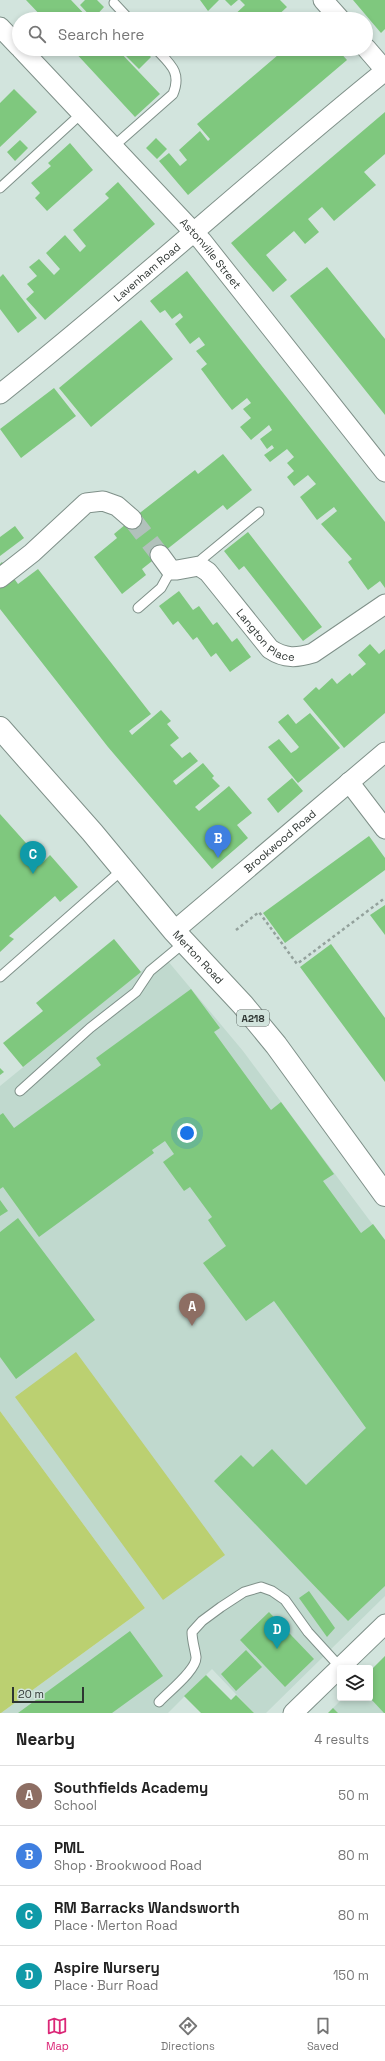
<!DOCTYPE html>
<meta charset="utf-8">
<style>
body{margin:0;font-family:"Space Grotesk",sans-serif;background:#f6f6f6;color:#222}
.controls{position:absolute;right:12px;bottom:12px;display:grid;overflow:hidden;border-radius:4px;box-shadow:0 2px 6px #0003}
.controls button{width:36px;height:36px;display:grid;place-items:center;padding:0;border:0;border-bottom:1px solid #e0e0e0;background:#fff;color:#222;font:20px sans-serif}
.scale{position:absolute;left:12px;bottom:10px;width:72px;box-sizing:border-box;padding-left:4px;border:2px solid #2e3532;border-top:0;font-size:11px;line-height:14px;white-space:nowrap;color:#2e3532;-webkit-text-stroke:3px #d2e4dd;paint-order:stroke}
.you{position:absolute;left:187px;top:1133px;width:14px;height:14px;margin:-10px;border:3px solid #fff;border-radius:50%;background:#1a73e8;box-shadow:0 0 0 6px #1a73e833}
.badge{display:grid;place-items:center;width:26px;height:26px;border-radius:50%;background:#db2777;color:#fff;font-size:13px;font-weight:700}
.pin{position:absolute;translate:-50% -33px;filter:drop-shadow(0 1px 2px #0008)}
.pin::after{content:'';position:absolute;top:21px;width:14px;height:12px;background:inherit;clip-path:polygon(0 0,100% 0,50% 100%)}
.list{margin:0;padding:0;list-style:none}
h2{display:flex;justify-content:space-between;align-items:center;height:52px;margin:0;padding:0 16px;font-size:17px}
h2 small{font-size:13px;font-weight:400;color:#767676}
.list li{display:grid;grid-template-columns:26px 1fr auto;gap:12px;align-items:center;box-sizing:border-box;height:60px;padding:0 16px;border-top:1px solid #e0e0e0}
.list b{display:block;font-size:15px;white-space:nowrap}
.list p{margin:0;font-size:13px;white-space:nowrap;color:#767676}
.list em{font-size:13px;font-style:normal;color:#767676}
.icon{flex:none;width:22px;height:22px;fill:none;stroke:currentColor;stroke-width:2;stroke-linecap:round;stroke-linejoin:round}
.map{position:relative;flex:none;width:385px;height:1713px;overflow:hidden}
.search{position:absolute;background:#fff;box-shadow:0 2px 6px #0003;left:12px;right:12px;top:12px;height:44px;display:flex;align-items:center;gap:10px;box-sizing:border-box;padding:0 14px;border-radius:22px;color:#767676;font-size:15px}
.sheet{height:292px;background:#fff}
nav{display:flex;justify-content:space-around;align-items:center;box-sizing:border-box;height:56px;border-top:1px solid #e0e0e0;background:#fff;font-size:11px;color:#767676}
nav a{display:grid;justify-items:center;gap:2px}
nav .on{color:#db2777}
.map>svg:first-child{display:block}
</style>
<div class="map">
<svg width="385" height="1713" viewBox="0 0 385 1713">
<rect width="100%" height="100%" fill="#d2e4dd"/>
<path fill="#c0d9ce" d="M162,954L243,1051L385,1241V1596L266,1713H254L212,1669L168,1713H1L145,1608L0,1411V1086Z
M385,1656V1713H328L343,1698H370V1671Z"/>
<path fill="#bbd071" d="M76,1352L225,1555L163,1600L15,1397Z
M0,1411L145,1608L1,1713H0Z"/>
<path fill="#7fc87e" d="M26,0H71L89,19H44Z
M85,0H97L104,7L93,19L80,5Z
M200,0H219L208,11Z
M225,0H238L231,6Z
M240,0H280L287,7L274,19H230L245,5Z
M353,0H385V29L381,33Z
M72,49H117L160,94L135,117Z
M133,49H143L151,57L139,69L126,56Z
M285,49H337L347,60L188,195L159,161L169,153L180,166L187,160L179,150L200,131L208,141L210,139L197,124Z
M14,89L37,112L0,147V103Z
M385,112V154L364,172L376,185L334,221L322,207L308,219L319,232L305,244L294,231L266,255L287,280L273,292L231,243Z
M156,138L167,149L157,159L146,148Z
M20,140L28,148L15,161L7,152Z
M70,143L93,170L47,211L35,198L40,193L31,183L51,166L48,163Z
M118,182L155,224L45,320L26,299L34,292L27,284L37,276L29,267L39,259L54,275L60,269L46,253L65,235L80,252L86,246L73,230L109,198L105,194Z
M327,267L385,339V415L290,296Z
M187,271L385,522V588L380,581L368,590L348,562L352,559L321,524L337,511L334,507L317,520L300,497L316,484L308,475L294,486L287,477L294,471L287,463L294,457L287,449L270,462L264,455L274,448L272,445L267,449L260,439L272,430L269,425L251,440L240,427L251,418L243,409L251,403L247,398L232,410L221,396L201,369L207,364L196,351L205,345L199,337L190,344L175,324L183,317L180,313L172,319L165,310L160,313L150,301Z
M3,274L37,318L18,333L0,309V277Z
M141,320L173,359L91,427L59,388Z
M54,388L76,416L21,458L0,429Z
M223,454L252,490L227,510L223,505L142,569L146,575L122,594L94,557L117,538L114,534L132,519L195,470L198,474Z
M15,526L24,538L0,556V537Z
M248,532L322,627L303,641L244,566L239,570L224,551Z
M2,562L18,584L38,569L151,714L129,731L132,735L161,710L171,721L167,724L179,738L170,745L182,758L190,752L198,761L173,781L176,785L203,763L214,776L212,778L220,786L195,807L199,811L229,786L252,813L237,825L248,838L212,869L108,747L0,609V564Z
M179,591L193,610L199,606L213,625L217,622L232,642L237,638L251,657L230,672L216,653L211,657L197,637L193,640L178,621L173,625L159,606Z
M370,644L379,654L385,649V713L344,748L303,699L316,687L319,690L332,678L337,684L350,673L352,676L366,664L358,655Z
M310,713L340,748L298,783L268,747L279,739L291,753L296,750L299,747L278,722L288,714L296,724Z
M292,778L303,791L278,813L267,799Z
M0,814L43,862L50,855L78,887L60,902L55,896L9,936L14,939L0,952Z
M369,836L385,858V870L285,943L263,913Z
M385,905V935L370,915Z
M114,939L141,972L23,1067L3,1043L43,1011L36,1003Z
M331,944L385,1018V1082L300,967Z
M191,989L220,1028L214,1032L271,1110L281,1102L334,1174L323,1181L361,1233L373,1224L385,1240V1586L348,1621L214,1481L241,1455L253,1467L272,1449L306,1485L366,1428L274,1301L246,1321L203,1263L226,1246L208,1220L212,1217L190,1187L184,1191L163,1162L174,1154L165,1141L152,1150L154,1153L39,1237L3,1187L0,1189V1115L3,1113L14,1128L101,1065L96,1058Z
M0,1068L4,1072L0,1075Z
M0,1200L8,1211L0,1216Z
M18,1218L95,1320L16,1379L0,1357V1232Z
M309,1591L335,1628L327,1637L299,1598Z
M269,1612L314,1659L285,1687L240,1640Z
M130,1631L163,1676L112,1713H18Z
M246,1650L262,1667L236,1691L221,1674Z
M385,1656V1713H384L370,1698V1671Z
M206,1675L231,1700L236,1695L254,1713H201L184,1696Z
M333,1708L338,1713H328Z"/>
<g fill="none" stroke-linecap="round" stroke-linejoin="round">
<path stroke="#b1c1bb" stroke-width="19" stroke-dasharray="19 10" stroke-linecap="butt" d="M132,519L160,555"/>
<g stroke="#7f9089" stroke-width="11">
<path id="service" d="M114,3L129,19
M114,146L173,94C182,72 170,64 156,49
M0,188L82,113
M199,566L202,559L259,512
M138,608L161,588L171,570
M0,977L122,870
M20,1091L90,1028L136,992L150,971L185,942
M159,1702C168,1692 197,1670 196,1657C195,1649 192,1641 192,1632L202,1621L221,1607L244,1592L261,1587L272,1591L285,1600L308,1632L340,1667"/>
</g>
<g stroke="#7f9089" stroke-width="21">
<g id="minor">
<path d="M323,0L340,19"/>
<path d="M0,27L19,47"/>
<path d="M366,48L385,70"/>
<path id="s1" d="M21,49L202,241L385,472"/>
<path id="s2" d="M0,394C131,290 255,176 385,71"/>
<path id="s3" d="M160,555L171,570H177L199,566L208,572L270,649C285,659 297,658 313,653L385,604"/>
<path d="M0,578L32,553L86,503L103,501L117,506L132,519"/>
<path d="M349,782L385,829"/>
<path id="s4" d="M174,931L385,752"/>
<path d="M293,1713L385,1624"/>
</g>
</g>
<g stroke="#7f9089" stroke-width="24">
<g id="primary">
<path id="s5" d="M0,728L92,832L174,931L243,1005L276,1045L385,1195"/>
</g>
</g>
<path stroke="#93a19c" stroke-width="2.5" stroke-dasharray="3 3" stroke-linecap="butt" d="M236,930L259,912L297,964L385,898"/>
<use href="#service" stroke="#fff" stroke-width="9"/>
<use href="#minor" stroke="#fff" stroke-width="19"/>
<use href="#primary" stroke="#fff" stroke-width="22"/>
</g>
<g text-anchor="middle" stroke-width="3.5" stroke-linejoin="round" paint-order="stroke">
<rect fill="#d2e4dd" stroke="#5f6a65" stroke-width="1" x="237" y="1010" width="32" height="16" rx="3"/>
<g font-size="10" font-weight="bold" fill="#2e3532">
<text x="253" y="1022">A218</text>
</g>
<g font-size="11" fill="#2e3532" stroke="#d2e4dd">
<text dy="4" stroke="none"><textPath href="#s1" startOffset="279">Astonville Street</textPath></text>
<text dy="4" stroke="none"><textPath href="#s2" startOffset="191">Lavenham Road</textPath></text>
<text dy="4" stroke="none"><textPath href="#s3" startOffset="145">Langton Place</textPath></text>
<text dy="4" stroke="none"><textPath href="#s4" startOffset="139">Brookwood Road</textPath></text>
<text dy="4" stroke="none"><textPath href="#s5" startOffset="303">Merton Road</textPath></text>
</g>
</g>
</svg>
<div class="controls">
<button><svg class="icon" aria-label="layers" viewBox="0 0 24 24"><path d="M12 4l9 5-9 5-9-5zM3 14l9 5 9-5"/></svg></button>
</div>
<div class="scale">20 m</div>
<div class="you"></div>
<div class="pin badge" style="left:192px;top:1326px;background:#8d6e63">A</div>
<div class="pin badge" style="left:218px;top:858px;background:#3f7fe0">B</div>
<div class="pin badge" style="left:33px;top:874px;background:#0f9aa8">C</div>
<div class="pin badge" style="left:277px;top:1649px;background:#0f9aa8">D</div>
<div class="search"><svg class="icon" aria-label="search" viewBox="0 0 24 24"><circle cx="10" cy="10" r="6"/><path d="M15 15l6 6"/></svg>Search here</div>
</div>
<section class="sheet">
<h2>Nearby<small>4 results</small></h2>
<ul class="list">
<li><span class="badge" style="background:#8d6e63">A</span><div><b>Southfields Academy</b><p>School</p></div><em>50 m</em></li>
<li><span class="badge" style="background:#3f7fe0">B</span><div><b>PML</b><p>Shop · Brookwood Road</p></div><em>80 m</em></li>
<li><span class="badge" style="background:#0f9aa8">C</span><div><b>RM Barracks Wandsworth</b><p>Place · Merton Road</p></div><em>80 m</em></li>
<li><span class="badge" style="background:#0f9aa8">D</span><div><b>Aspire Nursery</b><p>Place · Burr Road</p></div><em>150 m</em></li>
</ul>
</section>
<nav>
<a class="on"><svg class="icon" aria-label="map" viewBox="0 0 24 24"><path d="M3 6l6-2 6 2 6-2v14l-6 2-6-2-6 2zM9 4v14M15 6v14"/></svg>Map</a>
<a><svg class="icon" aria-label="directions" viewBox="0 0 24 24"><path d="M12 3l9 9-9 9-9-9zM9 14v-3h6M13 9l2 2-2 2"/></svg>Directions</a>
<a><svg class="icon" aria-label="saved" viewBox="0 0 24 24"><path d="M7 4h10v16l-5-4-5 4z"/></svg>Saved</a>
</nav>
